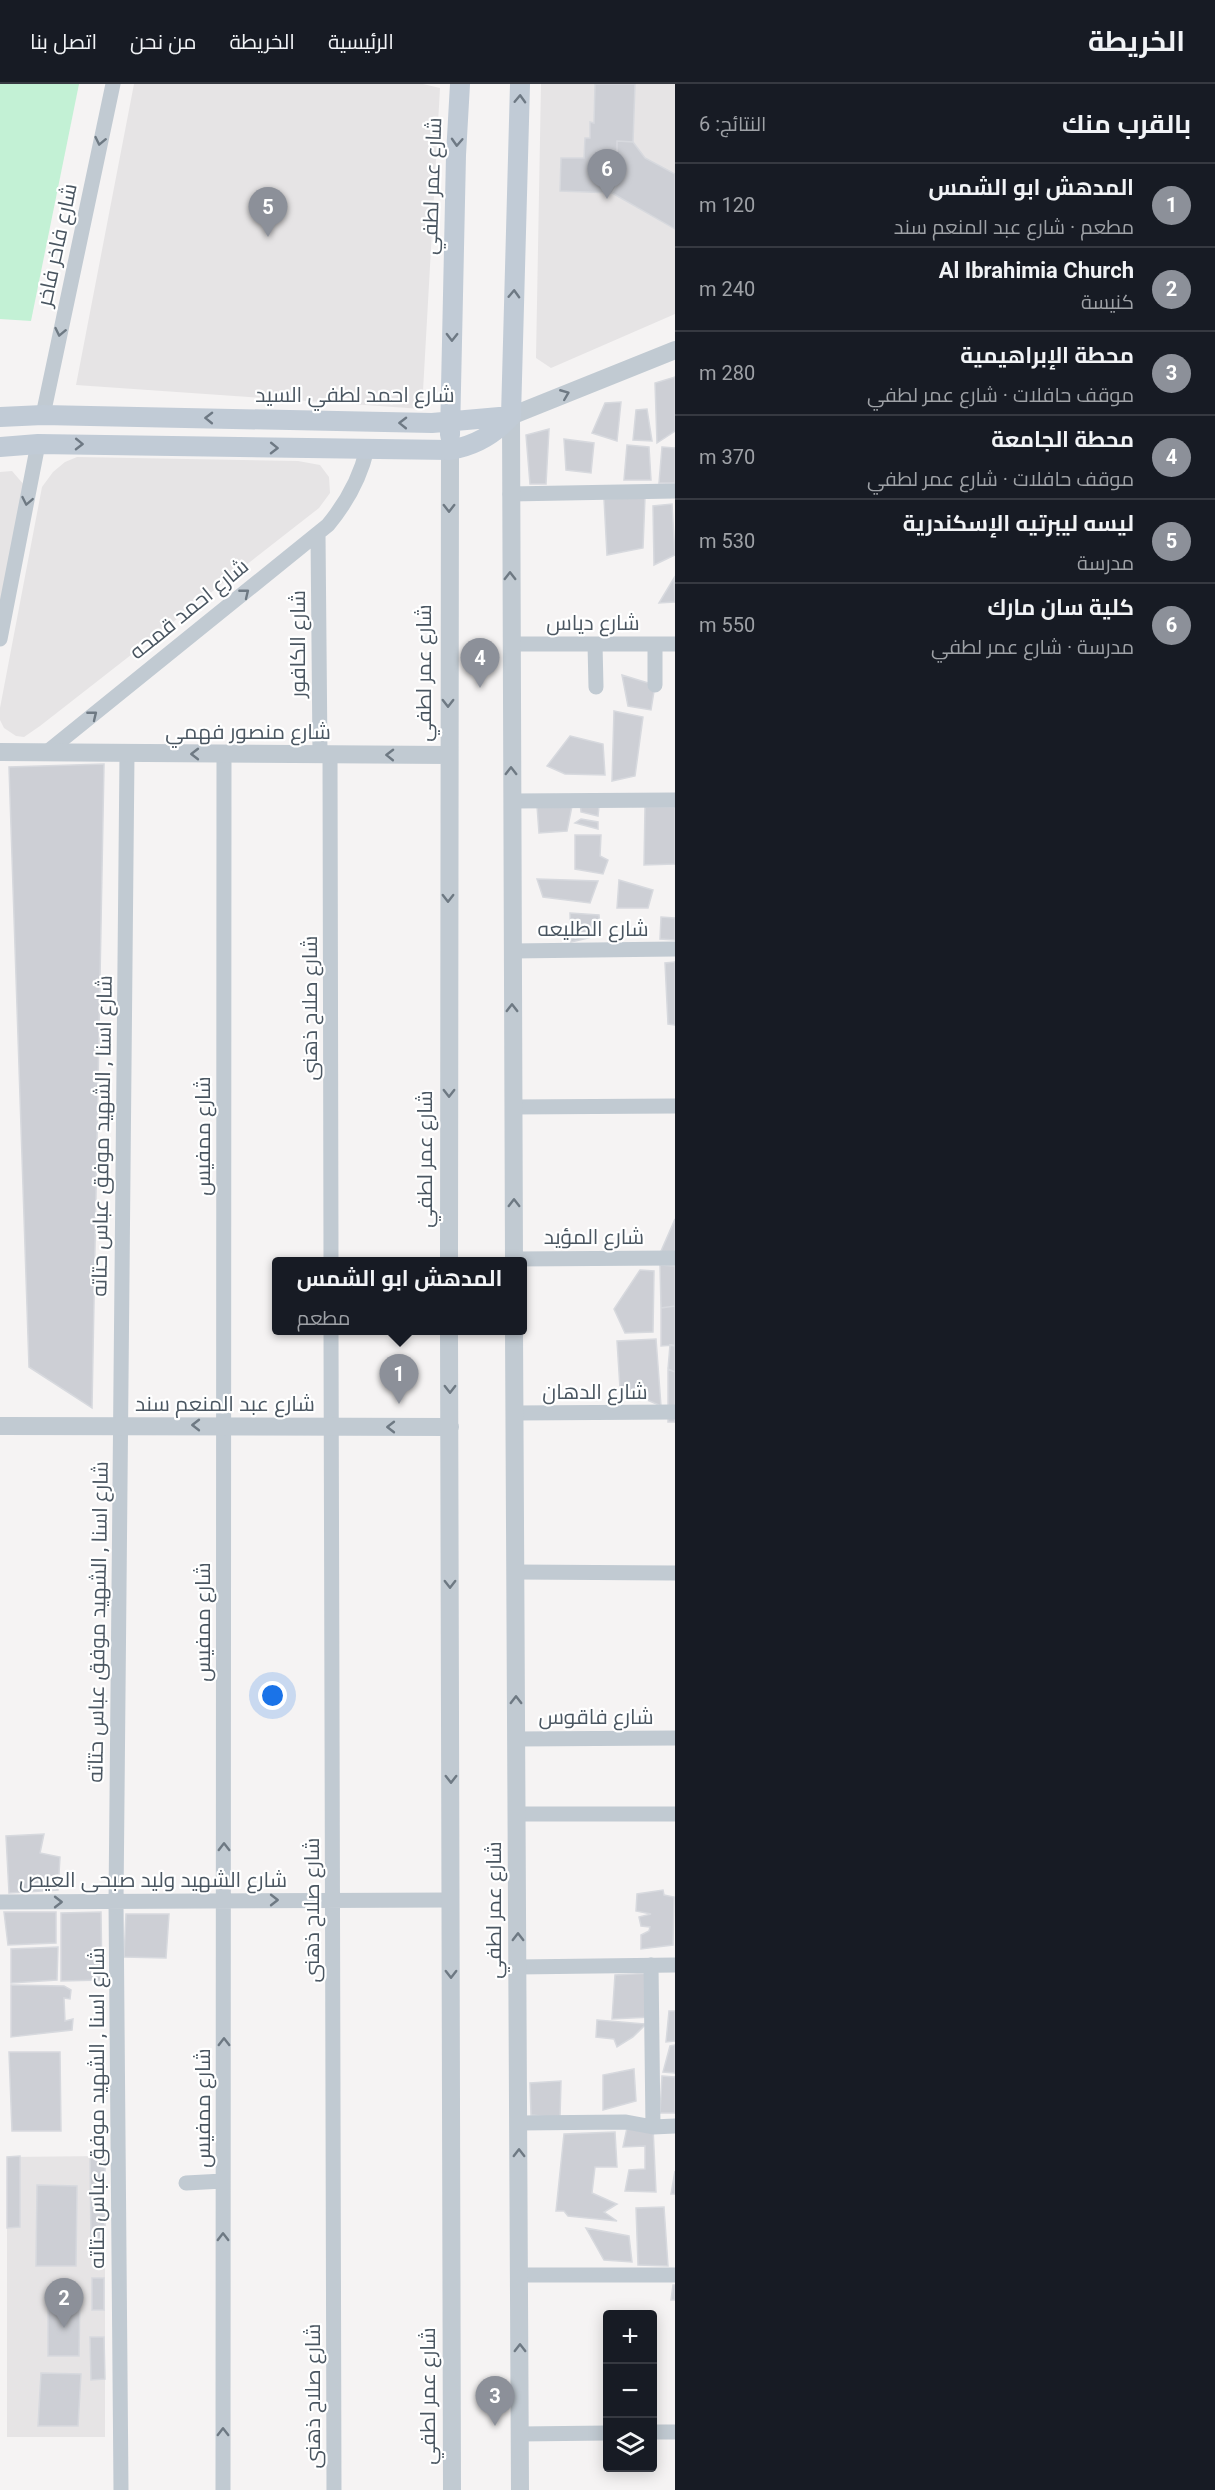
<!DOCTYPE html>
<html lang="ar">
<meta charset="utf-8">
<style>
body{margin:0;font-family:Roboto,Cairo,sans-serif;background:#242831;color:#f1f3f6;direction:rtl}
.controls{position:absolute;right:18px;bottom:18px;display:grid;overflow:hidden;border-radius:6px;box-shadow:0 3px 15px #0003}
.controls button{width:54px;height:54px;display:grid;place-items:center;padding:0;border:0;border-bottom:2px solid #363941;background:#171b24;color:#f1f3f6;font:30px sans-serif}
.you{position:absolute;left:273px;top:1612px;width:21px;height:21px;margin:-15px;border:4px solid #fff;border-radius:50%;background:#1a73e8;box-shadow:0 0 0 9px #1a73e833}
.badge{display:grid;place-items:center;width:39px;height:39px;border-radius:50%;background:#8c9099;color:#fff;font-size:20px;font-weight:700}
.pin{position:absolute;translate:-50% -50px;filter:drop-shadow(0 2px 3px #0008)}
.pin::after{content:'';position:absolute;top:32px;width:21px;height:18px;background:inherit;clip-path:polygon(0 0,100% 0,50% 100%)}
.popup{position:absolute;left:272px;top:1173px;width:255px;height:78px;box-sizing:border-box;display:grid;place-content:center;border-radius:6px;background:#171b24;filter:drop-shadow(0 2px 4px #0005);font-size:20px;white-space:nowrap;color:#9ea1a6}
.popup b{font-size:22px;color:#f1f3f6}
.popup::after{content:'';position:absolute;left:50%;top:100%;margin-left:-12px;border:12px solid transparent;border-top-color:#171b24}
.list{margin:0;padding:0;list-style:none}
h2{display:flex;justify-content:space-between;align-items:center;height:78px;margin:0;padding:0 24px;font-size:26px}
h2 small{font-size:20px;font-weight:400;color:#9ea1a6}
.list li{display:grid;grid-template-columns:39px 1fr auto;gap:18px;align-items:center;box-sizing:border-box;height:84px;padding:0 24px;border-top:2px solid #363941}
.list b{display:block;font-size:22px;white-space:nowrap}
.list p{margin:0;font-size:20px;white-space:nowrap;color:#9ea1a6}
.list em{font-size:20px;font-style:normal;color:#9ea1a6}
.icon{flex:none;width:33px;height:33px;fill:none;stroke:currentColor;stroke-width:2;stroke-linecap:round;stroke-linejoin:round}
.map{position:relative;flex:none;width:675px;height:2406px;overflow:hidden;direction:ltr}
header{display:flex;align-items:center;gap:36px;box-sizing:border-box;height:84px;padding:0 30px;background:#171b24;border-bottom:2px solid #363941}
header strong{font-size:28px}
nav{display:flex;gap:33px;margin-inline-start:auto;font-size:21px}
main{display:flex}
aside{flex:1;background:#171b24}
.map>svg:first-child{display:block}
</style>
<header>
<strong>الخريطة</strong>
<nav><a>الرئيسية</a><a>الخريطة</a><a>من نحن</a><a>اتصل بنا</a></nav>
</header>
<main>
<aside>
<h2>بالقرب منك<small>النتائج: 6</small></h2>
<ul class="list">
<li><span class="badge">1</span><div><b>المدهش ابو الشمس</b><p>مطعم · شارع عبد المنعم سند</p></div><em>120 m</em></li>
<li><span class="badge">2</span><div><b>Al Ibrahimia Church</b><p>كنيسة</p></div><em>240 m</em></li>
<li><span class="badge">3</span><div><b>محطة الإبراهيمية</b><p>موقف حافلات · شارع عمر لطفي</p></div><em>280 m</em></li>
<li><span class="badge">4</span><div><b>محطة الجامعة</b><p>موقف حافلات · شارع عمر لطفي</p></div><em>370 m</em></li>
<li><span class="badge">5</span><div><b>ليسه ليبرتيه الإسكندرية</b><p>مدرسة</p></div><em>530 m</em></li>
<li><span class="badge">6</span><div><b>كلية سان مارك</b><p>مدرسة · شارع عمر لطفي</p></div><em>550 m</em></li>
</ul>
</aside>
<div class="map">
<svg width="675" height="2406" viewBox="0 0 675 2406">
<rect width="100%" height="100%" fill="#f5f3f3"/>
<path fill="#e6e4e5" d="M134,0H423L440,4L422,325L76,301Z
M541,0H675V230L551,284L536,274Z
M77,373L298,377L320,381L329,393L330,409L319,424L40,642L24,653L16,652L4,644L0,636V624L42,403L53,388L65,378Z
M12,387L25,402L0,537V388Z
M105,2072V2353H7V2073Z"/>
<path fill="#c3f1d5" d="M0,0H79L31,237L0,235Z"/>
<path fill="#cdcfd5" stroke="#d7d9de" stroke-width="1.5" d="M595,0H635L633,58L617,57V100L612,109L560,107L561,74H584L585,54H590V38L594,39Z
M617,57L633,58L645,74L675,90V145L612,109L617,100Z
M675,293V347L657,359L655,299Z
M621,318L617,357L592,349L605,319Z
M647,325L652,357L633,356L636,326Z
M549,345L546,400H530L526,351Z
M564,355L594,359L591,389L566,386Z
M627,361L649,363L651,396H624Z
M662,363L675,364V399H659Z
M645,413L643,464L607,471L604,415Z
M672,420L675,471L654,481L653,422Z
M674,494L675,518L659,519Z
M622,591L655,601L651,626L628,622Z
M614,627L643,633L635,692L612,697Z
M570,652L603,660L605,691L565,690L547,682Z
M104,680L92,1324L29,1283L9,683Z
M573,717L567,747L539,749L537,722Z
M580,717L599,722L598,732L581,728Z
M645,723H675V780L644,781Z
M581,735L598,738V745L575,739Z
M575,751H601L600,772L608,776L603,790L575,785Z
M537,795L598,797L590,819L543,813Z
M619,796L653,806L648,824H617Z
M570,829L599,831L601,851L571,858Z
M661,833L675,834V856L660,855Z
M675,878V941L668,940L665,879Z
M675,1135V1171L658,1174Z
M660,1181L675,1182V1222L661,1224Z
M640,1186L654,1187L653,1248L625,1249L614,1225Z
M675,1222V1261L661,1262V1224Z
M656,1255L661,1322L620,1304L617,1257Z
M670,1261L675,1262V1288L668,1285Z
M668,1285L675,1288V1338H668Z
M44,1750L40,1769L60,1773L58,1806L9,1809L6,1752Z
M663,1806L664,1811L674,1813L673,1861L641,1865V1851L649,1847L650,1843L641,1842L639,1833L651,1830L636,1827L637,1810Z
M4,1828H56V1859L8,1861Z
M101,1828L102,1896L61,1897V1829Z
M126,1830H169L166,1874L124,1873Z
M58,1863L57,1896L11,1899V1865Z
M651,1889V1933L612,1935L615,1891Z
M11,1901L64,1902L71,1906L70,1915L64,1914L65,1937L73,1935L72,1946L11,1953Z
M669,1927H675V1957L666,1958Z
M597,1936L646,1940L633,1953L617,1963L614,1955L596,1953Z
M675,1961V1989L663,1988L670,1962Z
M9,1968H60L61,2047H12Z
M634,1985L636,2017L603,2026V1991Z
M662,1992L675,1993V2029H660Z
M561,1997L560,2034L531,2031L530,1999Z
M653,2043L656,2108L625,2107L629,2086L645,2085V2062L623,2063L627,2044Z
M615,2048L617,2083H595L592,2109L617,2120L604,2128L617,2137L568,2132L564,2127H556L564,2050Z
M20,2072V2143L7,2144V2073Z
M90,2072H105V2162H91Z
M675,2087V2110H671Z
M37,2101L77,2102L76,2182H36Z
M664,2123L668,2182L638,2181L636,2124Z
M586,2144L629,2152L632,2178L604,2176Z
M92,2194H104V2226H92Z
M673,2201H675V2216H671Z
M48,2215H80L79,2272H48Z
M90,2253H104L105,2295L91,2296Z
M41,2289L81,2290L78,2342H38Z"/>
<g fill="none" stroke-linecap="round" stroke-linejoin="round">
<path stroke="#c1cad2" stroke-width="15" d="M43,331L113,0
M510,410L675,407
M318,450L320,670
M0,555L38,360
M511,560H675
M595,560L596,603
M655,560V601
M47,668L328,441C347,418 360,395 367,365
M330,670L331,1178
M512,717L675,716
M512,867L675,865
M513,1023L675,1022
M514,1175L675,1174
M331,1246L334,2406
M515,1329L675,1328
M516,1488L675,1489
M517,1655L675,1654
M517,1730H675
M0,1818L451,1816
M651,1881L653,2043
M518,1883L675,1881
M519,2039L626,2038L653,2043L675,2042
M186,2099L223,2097
M519,2191H675
M652,2348H675
M520,2350L608,2349
M121,2406L116,1818L127,670
M223,2406L224,669"/>
<path stroke="#c1cad2" stroke-width="18" d="M0,668L448,671
M449,1178L450,366
M514,1178L511,332L675,266
M449,1246L452,2406
M514,1246L520,2406
M0,1342L450,1343"/>
<path stroke="#c1cbd6" stroke-width="20" d="M511,332L520,0
M0,333L43,331L432,339L511,332
M450,351L456,71L460,0
M0,363L38,360L450,366C475,362 494,351 511,332"/>
</g>
<defs><path id="oneway-chevron" d="M-2-3.5L2.5 0L-2 3.5" fill="none" stroke-width="1.6" stroke-linecap="round" stroke-linejoin="round" transform="scale(1.5)"/></defs>
<g stroke="#6e7984">
<use href="#oneway-chevron" transform="translate(520 15) rotate(-88)"/>
<use href="#oneway-chevron" transform="translate(457 58) rotate(93)"/>
<use href="#oneway-chevron" transform="translate(514 210) rotate(-88)"/>
<use href="#oneway-chevron" transform="translate(452 253) rotate(91)"/>
<use href="#oneway-chevron" transform="translate(209 334) rotate(-179)"/>
<use href="#oneway-chevron" transform="translate(403 339) rotate(-179)"/>
<use href="#oneway-chevron" transform="translate(79 360) rotate(1)"/>
<use href="#oneway-chevron" transform="translate(274 364) rotate(1)"/>
</g>
<g stroke="#6e7983">
<use href="#oneway-chevron" transform="translate(100 57) rotate(102)"/>
<use href="#oneway-chevron" transform="translate(60 248) rotate(102)"/>
<use href="#oneway-chevron" transform="translate(565 310) rotate(-22)"/>
<use href="#oneway-chevron" transform="translate(27 417) rotate(101)"/>
<use href="#oneway-chevron" transform="translate(449 424) rotate(90)"/>
<use href="#oneway-chevron" transform="translate(510 492) rotate(-90)"/>
<use href="#oneway-chevron" transform="translate(245 509) rotate(-39)"/>
<use href="#oneway-chevron" transform="translate(448 619) rotate(90)"/>
<use href="#oneway-chevron" transform="translate(93 631) rotate(-39)"/>
<use href="#oneway-chevron" transform="translate(195 670) rotate(180)"/>
<use href="#oneway-chevron" transform="translate(390 671) rotate(-179)"/>
<use href="#oneway-chevron" transform="translate(511 687) rotate(-90)"/>
<use href="#oneway-chevron" transform="translate(448 814) rotate(90)"/>
<use href="#oneway-chevron" transform="translate(512 924) rotate(-90)"/>
<use href="#oneway-chevron" transform="translate(449 1009) rotate(90)"/>
<use href="#oneway-chevron" transform="translate(514 1119) rotate(-90)"/>
<use href="#oneway-chevron" transform="translate(450 1305) rotate(90)"/>
<use href="#oneway-chevron" transform="translate(196 1341) rotate(180)"/>
<use href="#oneway-chevron" transform="translate(391 1343) rotate(180)"/>
<use href="#oneway-chevron" transform="translate(450 1500) rotate(90)"/>
<use href="#oneway-chevron" transform="translate(516 1616) rotate(-90)"/>
<use href="#oneway-chevron" transform="translate(451 1695) rotate(90)"/>
<use href="#oneway-chevron" transform="translate(224 1763) rotate(-90)"/>
<use href="#oneway-chevron" transform="translate(274 1816)"/>
<use href="#oneway-chevron" transform="translate(58 1818)"/>
<use href="#oneway-chevron" transform="translate(518 1853) rotate(-90)"/>
<use href="#oneway-chevron" transform="translate(451 1890) rotate(90)"/>
<use href="#oneway-chevron" transform="translate(224 1958) rotate(-90)"/>
<use href="#oneway-chevron" transform="translate(519 2069) rotate(-90)"/>
<use href="#oneway-chevron" transform="translate(223 2153) rotate(-90)"/>
<use href="#oneway-chevron" transform="translate(520 2264) rotate(-90)"/>
<use href="#oneway-chevron" transform="translate(223 2348) rotate(-90)"/>
</g>
<g text-anchor="middle" stroke-width="4.5" stroke-linejoin="round" paint-order="stroke">
<g font-size="21" fill="#4a5661" stroke="#fff">
<text transform="translate(432 102) rotate(-88)" y="7">شارع عمر لطفي</text>
<text transform="translate(57 161) rotate(-78)" y="7">شارع فاخر فاخر</text>
<text x="355" y="318">شارع احمد لطفي السيد</text>
<text transform="translate(189 525) rotate(-39)" y="7">شارع احمد قمحه</text>
<text x="593" y="546">شارع دياس</text>
<text transform="translate(298 560) rotate(-90)" y="7">شارع الكافور</text>
<text transform="translate(424 589) rotate(-90)" y="7">شارع عمر لطفي</text>
<text x="248" y="655">شارع منصور فهمي</text>
<text x="593" y="852">شارع الطليعه</text>
<text transform="translate(310 924) rotate(-90)" y="7">شارع صلاح ذهنى</text>
<text transform="translate(102 1052) rotate(-89)" y="7">شارع اسنا , الشهيد موفق عباس حتاته</text>
<text transform="translate(203 1052) rotate(-90)" y="7">شارع ممفيس</text>
<text transform="translate(425 1075) rotate(-90)" y="7">شارع عمر لطفي</text>
<text x="594" y="1160">شارع المؤيد</text>
<text x="595" y="1315">شارع الدهان</text>
<text x="225" y="1327">شارع عبد المنعم سند</text>
<text transform="translate(98 1538) rotate(-89)" y="7">شارع اسنا , الشهيد موفق عباس حتاته</text>
<text transform="translate(203 1538) rotate(-90)" y="7">شارع ممفيس</text>
<text x="596" y="1640">شارع فاقوس</text>
<text x="153" y="1803">شارع الشهيد وليد صبحى العيص</text>
<text transform="translate(312 1826) rotate(-90)" y="7">شارع صلاح ذهنى</text>
<text transform="translate(494 1826) rotate(-90)" y="7">شارع عمر لطفي</text>
<text transform="translate(97 2024) rotate(-90)" y="7">شارع اسنا , الشهيد موفق عباس حتاته</text>
<text transform="translate(203 2024) rotate(-90)" y="7">شارع ممفيس</text>
<text transform="translate(313 2312) rotate(-90)" y="7">شارع صلاح ذهنى</text>
<text transform="translate(428 2312) rotate(-90)" y="7">شارع عمر لطفي</text>
</g>
</g>
</svg>
<div class="controls">
<button>+</button>
<button>−</button>
<button><svg class="icon" aria-label="layers" viewBox="0 0 24 24"><path d="M12 4l9 5-9 5-9-5zM3 14l9 5 9-5"/></svg></button>
</div>
<div class="you"></div>
<div class="pin badge" style="left:399px;top:1320px">1</div>
<div class="popup"><b>المدهش ابو الشمس</b>مطعم</div>
<div class="pin badge" style="left:64px;top:2244px">2</div>
<div class="pin badge" style="left:495px;top:2342px">3</div>
<div class="pin badge" style="left:480px;top:604px">4</div>
<div class="pin badge" style="left:268px;top:153px">5</div>
<div class="pin badge" style="left:607px;top:115px">6</div>
</div>
</main>
